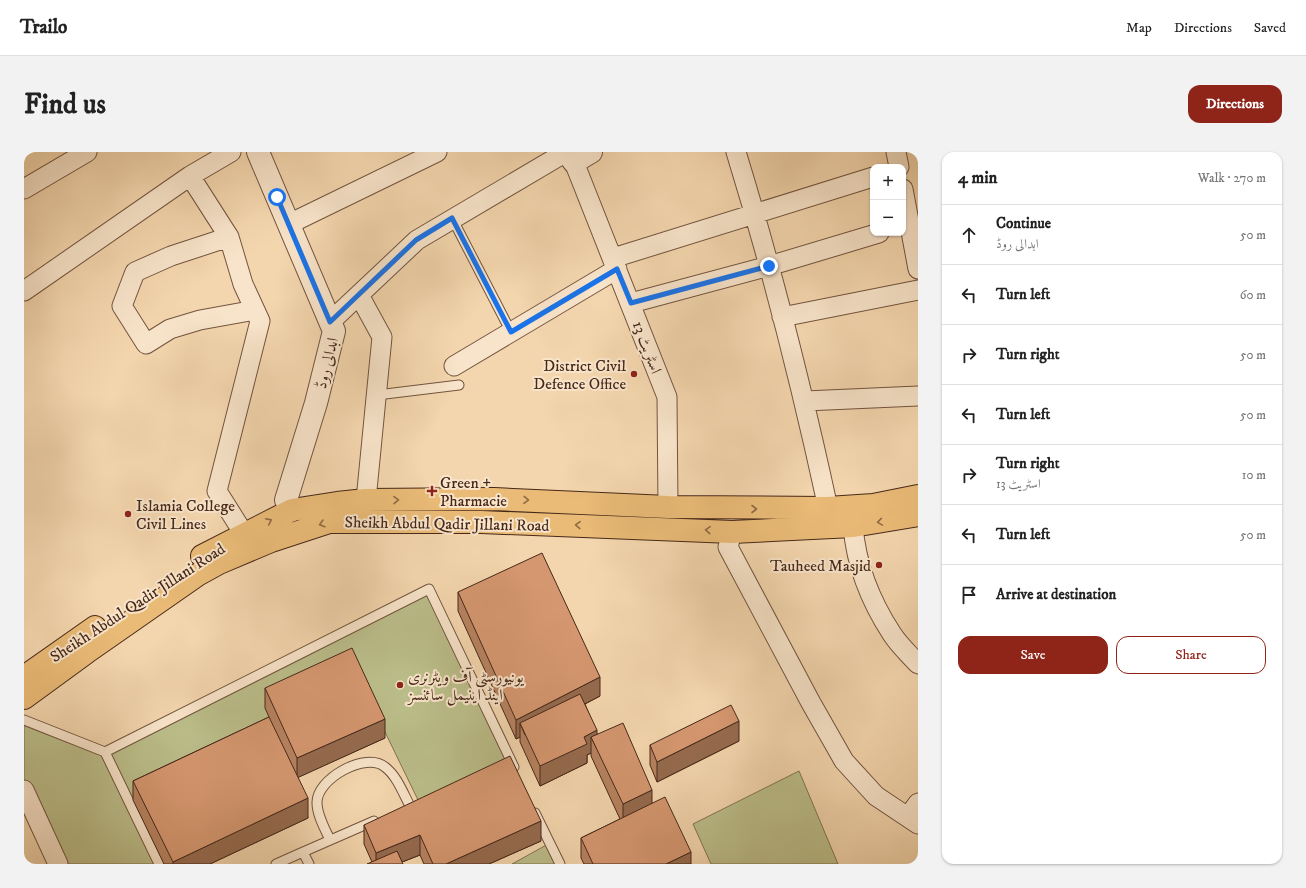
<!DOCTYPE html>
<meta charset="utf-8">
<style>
body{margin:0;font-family:"IM FELL DW Pica",Amiri,serif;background:#f2f2f2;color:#222}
.controls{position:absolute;right:12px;top:12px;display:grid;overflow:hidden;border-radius:8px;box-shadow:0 1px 3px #0004}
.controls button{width:36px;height:36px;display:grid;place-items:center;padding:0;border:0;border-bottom:1px solid #e0e0e0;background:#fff;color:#222;font:20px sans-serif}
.stop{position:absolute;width:12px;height:12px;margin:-9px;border:3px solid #1a73e8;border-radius:50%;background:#fff}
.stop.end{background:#1a73e8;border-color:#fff;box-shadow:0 1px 4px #0008}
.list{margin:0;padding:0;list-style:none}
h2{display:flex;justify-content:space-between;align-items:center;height:52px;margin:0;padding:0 16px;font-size:17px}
h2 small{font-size:13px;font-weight:400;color:#767676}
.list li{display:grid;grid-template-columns:26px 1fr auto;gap:12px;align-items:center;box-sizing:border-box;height:60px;padding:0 16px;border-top:1px solid #e0e0e0}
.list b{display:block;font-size:15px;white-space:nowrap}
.list p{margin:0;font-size:13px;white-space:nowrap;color:#767676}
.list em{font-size:13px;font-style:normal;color:#767676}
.actions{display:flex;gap:8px;padding:12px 16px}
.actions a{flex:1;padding:9px 0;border:1px solid #8f2418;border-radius:12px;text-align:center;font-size:14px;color:#8f2418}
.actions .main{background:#8f2418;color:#fff}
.icon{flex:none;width:22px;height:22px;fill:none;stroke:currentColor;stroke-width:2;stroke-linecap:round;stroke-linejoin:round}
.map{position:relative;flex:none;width:894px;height:712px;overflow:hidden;border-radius:12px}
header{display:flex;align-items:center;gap:24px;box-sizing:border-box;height:56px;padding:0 20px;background:#fff;border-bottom:1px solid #e0e0e0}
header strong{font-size:19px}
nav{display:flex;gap:22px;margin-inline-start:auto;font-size:14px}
.intro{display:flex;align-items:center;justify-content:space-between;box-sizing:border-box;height:96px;padding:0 24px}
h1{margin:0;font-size:28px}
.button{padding:10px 18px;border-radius:12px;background:#8f2418;color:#fff;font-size:14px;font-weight:700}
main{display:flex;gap:24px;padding:0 24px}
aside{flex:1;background:#fff;border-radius:12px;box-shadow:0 1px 3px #0004}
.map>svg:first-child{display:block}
</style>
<header>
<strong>Trailo</strong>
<nav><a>Map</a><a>Directions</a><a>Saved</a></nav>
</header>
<div class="intro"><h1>Find us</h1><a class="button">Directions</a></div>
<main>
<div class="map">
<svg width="894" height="712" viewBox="0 0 894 712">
<rect width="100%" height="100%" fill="#f4d6ae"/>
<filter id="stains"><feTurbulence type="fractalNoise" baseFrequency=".005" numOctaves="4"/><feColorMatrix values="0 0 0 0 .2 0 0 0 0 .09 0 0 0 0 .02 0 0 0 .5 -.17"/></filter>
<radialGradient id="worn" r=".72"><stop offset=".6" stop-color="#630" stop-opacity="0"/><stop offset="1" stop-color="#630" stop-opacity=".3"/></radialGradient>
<path fill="#bbbe8a" stroke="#807352" d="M405,437L486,607L395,650L329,514L252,579L109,648L140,712H34L0,639V573L83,601Z
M775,619L814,712H687L669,672Z
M526,691L536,712H488Z"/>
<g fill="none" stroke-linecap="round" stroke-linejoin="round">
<g stroke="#72543f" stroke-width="11">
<path id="service" d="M428,66L487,180
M353,243L435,233
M0,568L81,600L405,437L490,615
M81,600L135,712
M511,661L536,712
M306,688C301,677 293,663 293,651C292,627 342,599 361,615C373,624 379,641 386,654
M252,712L279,700
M285,712L279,700L350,669"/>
</g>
<g stroke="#72543f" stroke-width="21">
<path id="minor" d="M712,0C748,117 778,236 804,356
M872,0L875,15
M550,10L643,245L644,355
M166,24L205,85L219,132L236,169L193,339L220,382
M0,37L63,0
M879,37L894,117
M265,72L413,0
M205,85L147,104L111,120L98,154L122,192L146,177L176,168L231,158
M589,106L849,25
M0,139L166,24L207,0
M335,143L358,185L342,348
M607,151L745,114L855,81
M758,165L894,138
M306,170L393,88L542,0
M430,214L593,117
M781,249L894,244
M829,374C832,412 847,450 868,482C875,493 885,502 894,512
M708,380L704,395L787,551L820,609L852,644L894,672
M0,638L34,712
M884,665L894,651"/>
</g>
<g stroke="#72543f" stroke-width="24">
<path id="tertiary" d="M234,0L310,179L292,251L262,348L268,358
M543,0L550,10L567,0"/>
</g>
<g stroke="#46281a" stroke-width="24">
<path id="primary" d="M178,404L268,358L313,351L342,348L470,347L644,355L804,356L849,353L894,344
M0,525L71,475
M0,546L63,500L175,422L195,411L247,389L305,370H457L708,380L829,374L894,363"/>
</g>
<use href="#service" stroke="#f8e4ca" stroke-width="9"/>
<use href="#minor" stroke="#f8e4ca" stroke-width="19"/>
<use href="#tertiary" stroke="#f8e4ca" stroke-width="22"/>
<use href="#primary" stroke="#eabb77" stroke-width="22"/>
</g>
<path fill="#b78260" stroke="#46281a" d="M434,440L576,544L561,552L573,582L628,651L667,712H560L557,706V686L596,667L567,604V601L563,603V611L516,634L496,590V585L492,587L434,459Z
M241,536L361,586L274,625L284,666L186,712H140L109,648V629L245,565L241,556Z
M715,589L633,630L626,613V593Z
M340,673L517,689L465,712H400L396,703L378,710H348L340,692Z"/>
<path fill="#956a4e" stroke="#46281a" d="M576,525V544L501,583L496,571V585L492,587V568Z
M361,567V586L273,626V606Z
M715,569V589L633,630V610Z
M573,578V597L567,585V601L563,603V611L516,634V614L560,585Z
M628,638V657L599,672V652Z
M284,646V666L186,712H149V710Z
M517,669V689L465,712H422Z
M396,683V703L373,712H352V701Z
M667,700V712H642Z"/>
<path fill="#d59770" stroke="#46281a" d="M518,401L576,525L492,568L434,440Z
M328,496L361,567L273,606L241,536Z
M556,542L573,578L560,585L563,592L516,614L496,571Z
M707,553L715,569L633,610L626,593Z
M245,565L284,646L149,710L109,629Z
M599,571L628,638L599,652L567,585Z
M486,604L517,669L422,712H409L396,683L352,701L340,673Z
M641,645L667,700L642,712H569L557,686Z
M373,699L379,712H343Z"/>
<defs><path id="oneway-chevron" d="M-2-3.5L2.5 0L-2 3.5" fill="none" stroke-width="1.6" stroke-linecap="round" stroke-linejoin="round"/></defs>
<g stroke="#906a44">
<use href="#oneway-chevron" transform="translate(372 348) rotate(-1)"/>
<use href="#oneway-chevron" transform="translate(502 348) rotate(3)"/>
<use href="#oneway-chevron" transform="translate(730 357)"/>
<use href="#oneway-chevron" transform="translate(245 369) rotate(-26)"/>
<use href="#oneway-chevron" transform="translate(856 370) rotate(171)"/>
<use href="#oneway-chevron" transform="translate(298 372) rotate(163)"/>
<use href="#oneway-chevron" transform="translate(554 373) rotate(-178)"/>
<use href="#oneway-chevron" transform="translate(684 378) rotate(-177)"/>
</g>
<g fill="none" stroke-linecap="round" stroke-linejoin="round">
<path stroke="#1a73e8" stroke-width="5" d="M253,45L306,170L392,88L428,66L487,180L593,117L607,151L745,114"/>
</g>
<g fill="#8f2418" stroke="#f8e4ca" stroke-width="1.5">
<circle cx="610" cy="222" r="4"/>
<path d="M406 333h4v4h4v4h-4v4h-4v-4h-4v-4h4z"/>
<circle cx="104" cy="362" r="4"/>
<circle cx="855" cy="413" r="4"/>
<circle cx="376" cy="533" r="4"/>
</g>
<g text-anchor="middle" stroke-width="4" stroke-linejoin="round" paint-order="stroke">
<g font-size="16" fill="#46281a" stroke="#f8e4ca">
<text transform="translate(624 195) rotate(69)" y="6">اسٹریٹ 13</text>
<text transform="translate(302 211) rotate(-76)" y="6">ابدالی روڈ</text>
<text transform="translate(423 371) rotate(1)" y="6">Sheikh Abdul Qadir Jillani Road</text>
<text transform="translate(113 450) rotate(-33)" y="6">Sheikh Abdul Qadir Jillani Road</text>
</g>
<g font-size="16" fill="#46281a" stroke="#f8e4ca" text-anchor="start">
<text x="602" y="219" text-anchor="end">District Civil<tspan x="602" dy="18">Defence Office</tspan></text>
<text x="416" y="336">Green +<tspan x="416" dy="18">Pharmacie</tspan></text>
<text x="112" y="359">Islamia College<tspan x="112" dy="18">Civil Lines</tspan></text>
<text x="847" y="419" text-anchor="end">Tauheed Masjid</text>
<text x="384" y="530">یونیورسٹی آف ویٹرنری<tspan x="384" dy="18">اینڈ اینیمل سائنسز</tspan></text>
</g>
</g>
<rect width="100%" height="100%" filter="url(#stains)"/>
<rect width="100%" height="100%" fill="url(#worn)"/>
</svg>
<div class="controls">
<button>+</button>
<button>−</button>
</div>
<div class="stop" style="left:253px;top:45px"></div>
<div class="stop end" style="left:745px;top:114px"></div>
</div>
<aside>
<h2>4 min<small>Walk · 270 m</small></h2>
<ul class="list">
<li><svg class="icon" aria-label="ahead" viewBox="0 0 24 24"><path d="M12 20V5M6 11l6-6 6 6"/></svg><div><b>Continue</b><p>ابدالی روڈ</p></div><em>50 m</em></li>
<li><svg class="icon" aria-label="left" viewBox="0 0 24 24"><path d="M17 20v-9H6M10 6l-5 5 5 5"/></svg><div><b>Turn left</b></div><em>60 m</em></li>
<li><svg class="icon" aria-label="right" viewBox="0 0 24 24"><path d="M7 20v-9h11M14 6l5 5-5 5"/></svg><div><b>Turn right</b></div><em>50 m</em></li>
<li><svg class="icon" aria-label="left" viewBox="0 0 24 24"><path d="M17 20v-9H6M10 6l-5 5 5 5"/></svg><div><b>Turn left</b></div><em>50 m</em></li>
<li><svg class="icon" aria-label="right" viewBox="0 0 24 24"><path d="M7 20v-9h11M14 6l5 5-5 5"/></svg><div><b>Turn right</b><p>اسٹریٹ 13</p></div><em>10 m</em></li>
<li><svg class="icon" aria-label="left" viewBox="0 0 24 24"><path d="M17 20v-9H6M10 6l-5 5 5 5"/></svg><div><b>Turn left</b></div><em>50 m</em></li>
<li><svg class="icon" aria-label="arrive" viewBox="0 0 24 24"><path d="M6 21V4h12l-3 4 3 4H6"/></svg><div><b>Arrive at destination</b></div></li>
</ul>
<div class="actions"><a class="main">Save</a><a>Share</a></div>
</aside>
</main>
